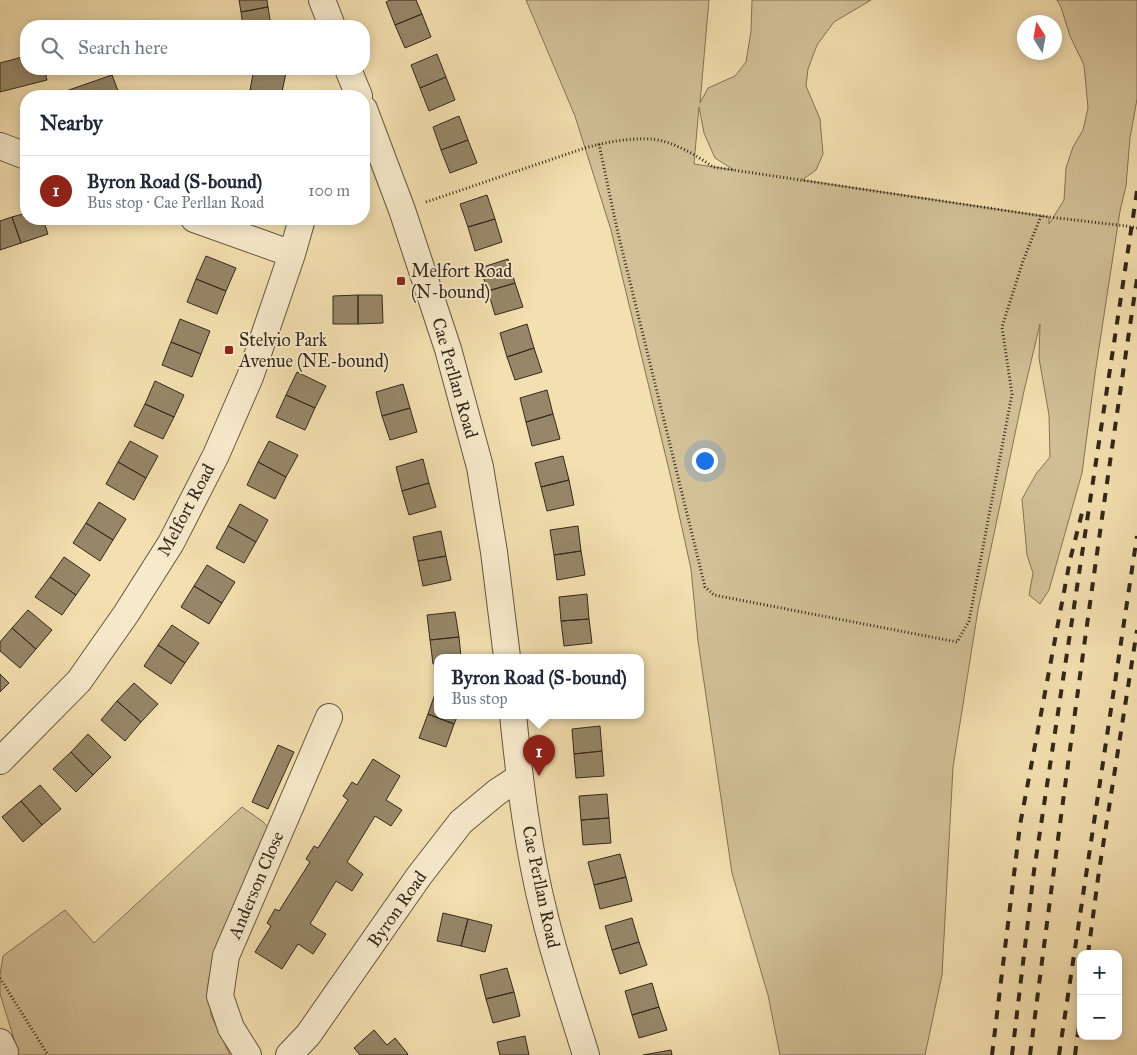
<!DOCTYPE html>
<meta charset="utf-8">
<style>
body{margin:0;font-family:"IM FELL Great Primer",serif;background:#f6f6f7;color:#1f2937}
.controls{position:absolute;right:15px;bottom:15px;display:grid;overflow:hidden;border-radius:10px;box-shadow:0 2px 12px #0003}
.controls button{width:45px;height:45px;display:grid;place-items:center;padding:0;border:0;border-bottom:1px solid #e0e1e3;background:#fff;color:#1f2937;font:25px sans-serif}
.compass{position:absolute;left:1017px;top:15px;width:45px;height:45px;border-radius:50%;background:#fff;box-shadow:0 2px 12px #0003;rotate:349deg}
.you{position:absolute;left:704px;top:460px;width:18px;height:18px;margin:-12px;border:4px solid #fff;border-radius:50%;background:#1a73e8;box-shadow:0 0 0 8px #1a73e833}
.badge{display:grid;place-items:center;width:32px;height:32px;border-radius:50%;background:#8f2418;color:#fff;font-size:16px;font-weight:700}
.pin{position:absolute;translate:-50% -41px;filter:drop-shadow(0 1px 2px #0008)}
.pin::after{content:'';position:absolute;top:26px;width:18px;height:15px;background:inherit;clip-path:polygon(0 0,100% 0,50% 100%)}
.popup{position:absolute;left:434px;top:654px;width:210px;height:65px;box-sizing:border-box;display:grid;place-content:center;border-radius:10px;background:#fff;filter:drop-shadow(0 1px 4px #0005);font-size:16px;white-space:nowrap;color:#747a83}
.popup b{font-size:19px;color:#1f2937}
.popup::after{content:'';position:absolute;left:50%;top:100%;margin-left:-10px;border:10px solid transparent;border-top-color:#fff}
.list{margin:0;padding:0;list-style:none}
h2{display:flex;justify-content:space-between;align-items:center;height:65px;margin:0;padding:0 20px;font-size:21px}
h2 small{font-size:16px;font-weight:400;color:#747a83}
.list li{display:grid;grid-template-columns:32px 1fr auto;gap:15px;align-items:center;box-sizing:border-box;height:70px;padding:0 20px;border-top:1px solid #e0e1e3}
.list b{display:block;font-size:19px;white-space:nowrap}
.list p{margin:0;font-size:16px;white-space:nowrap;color:#747a83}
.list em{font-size:16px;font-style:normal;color:#747a83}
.icon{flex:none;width:28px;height:28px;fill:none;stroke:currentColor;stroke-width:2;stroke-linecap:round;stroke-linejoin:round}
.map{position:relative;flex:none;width:1137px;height:1055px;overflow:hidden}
.search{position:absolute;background:#fff;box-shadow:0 2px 12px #0003;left:20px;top:20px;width:350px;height:55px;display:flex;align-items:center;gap:12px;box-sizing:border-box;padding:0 18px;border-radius:20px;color:#747a83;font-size:19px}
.panel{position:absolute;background:#fff;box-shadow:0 2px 12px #0003;left:20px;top:90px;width:350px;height:135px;border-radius:20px}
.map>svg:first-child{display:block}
</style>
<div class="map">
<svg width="1137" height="1055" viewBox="0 0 1137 1055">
<rect width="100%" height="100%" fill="#f3dfaf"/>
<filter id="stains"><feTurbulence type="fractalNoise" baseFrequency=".004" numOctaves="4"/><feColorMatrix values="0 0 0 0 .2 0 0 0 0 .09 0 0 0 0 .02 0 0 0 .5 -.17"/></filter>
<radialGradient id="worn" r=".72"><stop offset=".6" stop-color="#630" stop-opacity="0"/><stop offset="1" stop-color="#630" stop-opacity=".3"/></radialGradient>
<path fill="#d2c096" stroke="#827458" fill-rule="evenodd" d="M526,0H709L700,103L708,88L735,76L746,62L751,31L752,0H871L834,22L817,45L808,69L806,86L820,119L823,154L816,170L802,180L1049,217V224L1064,200L1066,168L1073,147L1083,130L1088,108L1084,65L1070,36L1061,7L1057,0H1137V99L1130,138L1126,186L1120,211L1104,315L1095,374L1082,473L1049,590L1040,604L1029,595L1033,573L1027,555L1022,499L1036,474L1050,457L1049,415L1039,358L1040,324L1024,391L978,610L953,767L942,975L925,1055H780L768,995L732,873L698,641L691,569L671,478L611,230L575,116ZM699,107L704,133L715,158L734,170L694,164Z
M242,807L262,821L270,829L217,944L208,984L211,1015L230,1055H16L14,1039L0,994V975L3,956L65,910L94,943Z"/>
<path fill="#978768" stroke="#33281b" d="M239,0H267L268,7L241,12Z
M390,0H416L422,14L395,25L386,2Z
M268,7L271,26H243L241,12Z
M422,14L431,37L405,48L395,25Z
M437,54L446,77L420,88L411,65Z
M26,56V69H44L47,80L0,92V63Z
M254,69H266L286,73L281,96L250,90Z
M112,75L120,96H68L66,91Z
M446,77L455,100L429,111L420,88Z
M250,90L277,96H248Z
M459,116L468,140L441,150L433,127Z
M468,140L477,163L450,173L441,150Z
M487,195L495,219L468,227L460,204Z
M26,213V219H43L48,234L21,243L12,217Z
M12,217L21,243L0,250V221Z
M495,219L502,242L475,251L468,227Z
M206,256L236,268L226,291L196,279Z
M508,259L515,283L488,291L480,268Z
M196,279L226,291L217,314L187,302Z
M515,283L523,307L495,315L488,291Z
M358,295H382L383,323L358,324Z
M358,295V324H333V296Z
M180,319L210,331L201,354L171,342Z
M527,324L534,348L507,357L500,333Z
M171,342L201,354L192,377L162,365Z
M534,348L542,372L515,380L507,357Z
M297,372L326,386L315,408L286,395Z
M155,381L184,395L174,417L145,404Z
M403,384L410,408L382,416L376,392Z
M547,390L553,414L526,422L520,398Z
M286,395L315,408L305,430L276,417Z
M145,404L174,417L163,439L134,426Z
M410,408L417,432L390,440L382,416Z
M553,414L560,439L532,446L526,422Z
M130,441L158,456L146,478L118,462Z
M269,441L298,455L286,477L258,462Z
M563,456L569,480L541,487L535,463Z
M423,459L429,483L402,491L396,467Z
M118,462L146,478L134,500L106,484Z
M258,462L286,477L275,499L247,485Z
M569,480L574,505L547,511L541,487Z
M429,483L436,507L409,515L402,491Z
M99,502L126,519L113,540L86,523Z
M240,504L268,520L256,542L228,526Z
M86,523L113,540L100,561L73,543Z
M228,526L256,542L244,563L216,548Z
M578,526L581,551L554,555L550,530Z
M441,531L446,556L418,561L413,537Z
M581,551L585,575L557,580L554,555Z
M446,556L451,580L423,586L418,561Z
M64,557L90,575L76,595L50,577Z
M207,565L235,582L222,603L194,586Z
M50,577L76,595L62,615L35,597Z
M194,586L222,603L209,624L181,607Z
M587,594L589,619L561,621L559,597Z
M28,610L52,630L36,649L12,628Z
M455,612L459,637L430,640L427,615Z
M589,619L592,643L564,646L561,621Z
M172,625L199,643L185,663L158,645Z
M12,628L36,649L20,668L0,651V642Z
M459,637L461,657H438V664H433L430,640Z
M158,645L185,663L171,684L144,666Z
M0,674L9,683L0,692Z
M134,683L158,704L141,722L117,701Z
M436,691H438V715H458L454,724L428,714Z
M117,701L141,722L125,741L101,720Z
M428,714L454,724L446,747L419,738Z
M600,726L602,751L574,754L572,729Z
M88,734L111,757L93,775L71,752Z
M278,745L294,752L268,809L252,802Z
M602,751L604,776L576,778L574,754Z
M71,752L93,775L76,792L53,769Z
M373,759L400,776L386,800L402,810L391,826L375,816L347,862L363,874L352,891L336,881L310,924L326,934L313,954L298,944L282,969L255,952L271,926L267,923L275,909L279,911L310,862L306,859L314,846L318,848L348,800L343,796L352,782L357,785Z
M40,785L61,809L42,825L21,801Z
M607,794L609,818L581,820L579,796Z
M21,801L42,825L23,842L2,817Z
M609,818L611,843L583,845L581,820Z
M620,854L626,877L594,885L588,862Z
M626,877L632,901L600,909L594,885Z
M443,913L468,919L461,946L437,941Z
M632,918L639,942L612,950L605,926Z
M468,919L492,925L485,952L461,946Z
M639,942L647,965L620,974L612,950Z
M507,968L514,992L486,999L480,975Z
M652,983L659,1007L632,1015L625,991Z
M514,992L520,1016L493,1023L486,999Z
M659,1007L667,1030L639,1038L632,1015Z
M374,1030L387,1045L395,1038L408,1054L407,1055H360L354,1048Z
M525,1036L529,1055H500L497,1042Z
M671,1050L672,1055H643Z"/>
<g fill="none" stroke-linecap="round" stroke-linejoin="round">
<g stroke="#635640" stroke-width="28">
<path id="minor" d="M322,0L332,26
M348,69L359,96
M364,109L402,210L448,349L480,467L494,552L507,657
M0,146L26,156
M194,219L292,254
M513,715C520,783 528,851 545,917C556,963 572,1009 586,1055
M0,761L79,681L126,614L171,543L216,455L250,377L292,254L302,219
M0,1042L5,1052L4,1055
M248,1055L231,1028L220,996L226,956L329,717
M289,1055L308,1035L419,876L461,822L497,792L520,777"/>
</g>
<path stroke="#33281b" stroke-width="3" stroke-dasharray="1 2.5" stroke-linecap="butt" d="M599,144L617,229L705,587L714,595L957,642L969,621L1012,394L1002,327L1023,261L1041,216
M426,202L585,148C606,142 628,138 650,139C671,140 696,155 713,167L1049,217L1126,226
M0,978L48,1055"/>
<use href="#minor" stroke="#f7eacb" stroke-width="26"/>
<path stroke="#33281b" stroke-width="4" stroke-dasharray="9 9" stroke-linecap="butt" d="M1088,954L1099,871L1137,630
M992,1055L1020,825L1070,560L1082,513
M1012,1055L1034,871L1137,191
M1030,1055C1063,796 1098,537 1137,279
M1059,1055L1137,536
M1075,1055L1081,1010"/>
<path stroke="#33281b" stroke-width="3" stroke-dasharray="1 2.5" stroke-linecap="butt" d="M1126,226L1137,228"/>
</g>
<g fill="#8f2418" stroke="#f7eacb" stroke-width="2">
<rect x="396" y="276" width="10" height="10" rx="2.5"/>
<rect x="224" y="345" width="10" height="10" rx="2.5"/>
</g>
<g text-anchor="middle" stroke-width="4" stroke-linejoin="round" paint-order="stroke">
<g font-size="18" fill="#33281b" stroke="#f7eacb" text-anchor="start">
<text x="411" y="277">Melfort Road<tspan x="411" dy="21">(N-bound)</tspan></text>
<text x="239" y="346">Stelvio Park<tspan x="239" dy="21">Avenue (NE-bound)</tspan></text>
</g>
<g font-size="18" fill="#33281b" stroke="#f7eacb">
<text transform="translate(455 378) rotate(74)" y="6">Cae Perllan Road</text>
<text transform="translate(186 510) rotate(-62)" y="6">Melfort Road</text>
<text transform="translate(256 885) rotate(-67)" y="6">Anderson Close</text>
<text transform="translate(541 887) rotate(78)" y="6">Cae Perllan Road</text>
<text transform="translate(397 909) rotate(-55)" y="6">Byron Road</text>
</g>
</g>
<rect width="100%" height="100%" filter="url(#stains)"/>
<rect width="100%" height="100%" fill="url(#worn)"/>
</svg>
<div class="controls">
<button>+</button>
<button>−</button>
</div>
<svg class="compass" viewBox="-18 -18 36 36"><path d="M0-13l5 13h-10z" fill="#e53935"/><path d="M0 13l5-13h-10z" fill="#747a83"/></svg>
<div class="you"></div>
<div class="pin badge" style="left:539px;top:776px">1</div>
<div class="popup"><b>Byron Road (S-bound)</b>Bus stop</div>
<div class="search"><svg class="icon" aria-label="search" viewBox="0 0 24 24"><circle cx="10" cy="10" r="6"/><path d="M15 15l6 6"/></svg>Search here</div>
<section class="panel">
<h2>Nearby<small></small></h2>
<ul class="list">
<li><span class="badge">1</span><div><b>Byron Road (S-bound)</b><p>Bus stop · Cae Perllan Road</p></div><em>100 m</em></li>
</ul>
</section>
</div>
